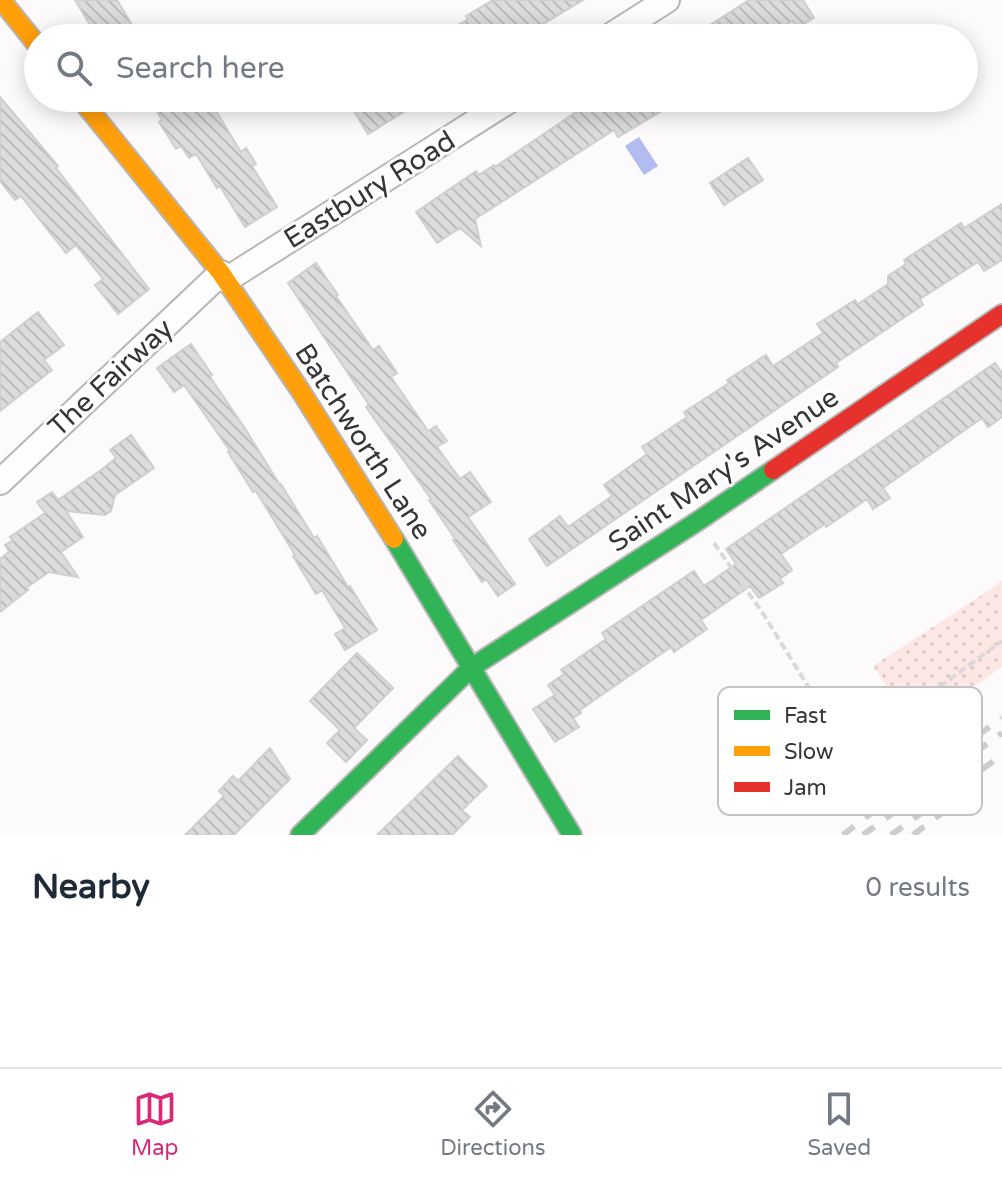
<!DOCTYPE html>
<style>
body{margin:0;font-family:"Varela Round",sans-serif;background:#f6f6f7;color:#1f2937}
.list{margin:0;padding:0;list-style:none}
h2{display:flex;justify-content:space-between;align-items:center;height:104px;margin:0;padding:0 32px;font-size:34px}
h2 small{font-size:26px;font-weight:400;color:#747a83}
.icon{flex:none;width:44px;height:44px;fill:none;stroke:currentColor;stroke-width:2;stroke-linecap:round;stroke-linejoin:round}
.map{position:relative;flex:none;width:1002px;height:835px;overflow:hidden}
.search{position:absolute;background:#fff;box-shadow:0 4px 20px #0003;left:24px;right:24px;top:24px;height:88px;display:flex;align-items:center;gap:20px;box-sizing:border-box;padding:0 28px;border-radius:44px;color:#747a83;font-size:30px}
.sheet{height:232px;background:#fff}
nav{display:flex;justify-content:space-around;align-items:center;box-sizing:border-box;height:112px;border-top:2px solid #e0e1e3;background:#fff;font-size:22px;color:#747a83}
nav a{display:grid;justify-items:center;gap:4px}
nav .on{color:#db2777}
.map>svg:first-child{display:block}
</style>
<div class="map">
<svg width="1002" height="835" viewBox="0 0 1002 835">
<defs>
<pattern id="green-dots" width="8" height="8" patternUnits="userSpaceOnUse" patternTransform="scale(2)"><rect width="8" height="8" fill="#fce7e4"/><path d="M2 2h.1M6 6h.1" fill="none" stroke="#d9c7c4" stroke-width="1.8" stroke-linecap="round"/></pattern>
<pattern id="building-back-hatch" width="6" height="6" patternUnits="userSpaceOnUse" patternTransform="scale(2)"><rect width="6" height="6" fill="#dddcdc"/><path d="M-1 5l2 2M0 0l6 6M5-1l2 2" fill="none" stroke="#bebdbd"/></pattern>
</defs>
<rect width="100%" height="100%" fill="#fcfafb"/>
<path fill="url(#green-dots)" d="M1002,580V667L914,728L873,666L991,589Z"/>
<path fill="#b3bcf0" d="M639,137L658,166L644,175L625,146Z"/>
<path fill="url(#building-back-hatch)" stroke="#d0cfcf" stroke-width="2" d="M75,0H117L140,38H98Z
M493,0H583L520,38H437L468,19L466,16Z
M749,0H803L814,18L797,28L793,21L765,38H690Z
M0,97L58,166L56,168L149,289L118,314L95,285L103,279L76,245L66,253L21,196L15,200L0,181Z
M149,98H208L241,152L246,148L256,164L252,166L277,207L245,227L220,186L217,188L196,154L189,158L181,146L176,149L159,122L162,120Z
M346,98H426L368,134Z
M602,98H683L618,137L614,130L475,219L481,246L460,228L437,243L416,212L476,171L479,175L494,165L495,167L579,110Z
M748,158L763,180L724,205L710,183Z
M1002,204V260L984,271L978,262L920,299L923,305L836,363L838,367L547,566L529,539L560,516L568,527L612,496L604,485L647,454L642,447L687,417L684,412L729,383L727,380L766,355L773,366L823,333L817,324L855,300L858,304L888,284V276L906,264L904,260L961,223L964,228Z
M316,263L338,295L336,296L373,350L379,346L397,373L391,377L428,431L436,426L447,441L437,447L460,479L470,472L491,502L468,517L515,584L498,596L486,579L482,582L453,540L455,539L429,500L431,499L366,407L369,405L288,283Z
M38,312L64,345L44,360L52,370L0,411V342Z
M191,344L212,375L210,377L244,427L280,485L281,484L314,538L317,536L348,587L350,586L377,630L345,650L335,634L345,628L322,590L316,594L293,556L295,555L256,491L253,492L228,452L230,451L184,385L174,392L157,368Z
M995,363L1002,373V417L988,427L982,418L883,488L890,498L873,509L867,499L826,527L825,524L781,554L792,570L780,579L783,583L759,598L750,586L701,620L707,629L674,652L671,647L580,710L581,713L573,718L579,727L555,742L533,709L555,695L548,685L564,674L561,670L606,639L602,633L694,571L704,586L736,564L726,549Z
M131,435L154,468L115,495L111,511L105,515L66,511L83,537L61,552L78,577L49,572L26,588L28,590L0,612V559L9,552L5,545L13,540L10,537L45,513L37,502L52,492L58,500L101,470L116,458L110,450Z
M357,653L393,688L354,728L367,740L346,762L327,743L340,730L310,701Z
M270,748L290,779L234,835H185L224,796L219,791L233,776L238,781Z
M458,756L487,786L462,810L470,817L452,835H377Z"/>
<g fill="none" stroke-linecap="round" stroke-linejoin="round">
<g stroke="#b7b6b7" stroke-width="28">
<path id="street" d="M607,38L667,0
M226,280L513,98
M0,482L221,273"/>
</g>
<g stroke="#b7b6b7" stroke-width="22">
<path id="fast" d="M394,539L572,835
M300,835L472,667L698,521L773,470"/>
</g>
<g stroke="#b7b6b7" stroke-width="22">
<path id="slow" d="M1,0L38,46
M80,98L221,273L300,390L394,539"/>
</g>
<g stroke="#b7b6b7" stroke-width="22">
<path id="jam" d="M773,470L1002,314"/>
</g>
<path stroke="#dad9da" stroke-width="4" stroke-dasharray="8 4" stroke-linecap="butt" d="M714,543L764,615L838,735L867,740L1002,641"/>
<use href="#street" stroke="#fffefe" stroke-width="24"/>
<use href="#fast" stroke="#30b455" stroke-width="18"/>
<use href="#slow" stroke="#ff9f0a" stroke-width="18"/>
<use href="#jam" stroke="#e5322d" stroke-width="18"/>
<path stroke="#cecdce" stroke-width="6" stroke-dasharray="14 14" stroke-linecap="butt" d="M843,835L905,787L1002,718
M863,835L1002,733
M891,835L1002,755
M913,835L963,797"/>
</g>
<g text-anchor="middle" stroke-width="6" stroke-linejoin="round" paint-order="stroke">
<g font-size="28" fill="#373637" stroke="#fff">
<text transform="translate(369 189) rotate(-32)" y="10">Eastbury Road</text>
<text transform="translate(110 377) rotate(-43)" y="10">The Fairway</text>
<text transform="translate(364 441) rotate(57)" y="10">Batchworth Lane</text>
<text transform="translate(723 469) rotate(-34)" y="10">Saint Mary's Avenue</text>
</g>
</g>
<rect x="718" y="687" width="264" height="128" rx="12" fill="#fff" stroke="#c3c3c3" stroke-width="2"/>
<rect x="734" y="710" width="36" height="10" fill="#30b455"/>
<rect x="734" y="746" width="36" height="10" fill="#ff9f0a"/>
<rect x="734" y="782" width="36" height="10" fill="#e5322d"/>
<g font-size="22" fill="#373637">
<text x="784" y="723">Fast</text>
<text x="784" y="759">Slow</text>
<text x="784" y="795">Jam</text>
</g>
</svg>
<div class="search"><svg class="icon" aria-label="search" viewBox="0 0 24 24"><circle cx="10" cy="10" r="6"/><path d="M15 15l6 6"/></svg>Search here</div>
</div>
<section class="sheet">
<h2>Nearby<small>0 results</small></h2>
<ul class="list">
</ul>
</section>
<nav>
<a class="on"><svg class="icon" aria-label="map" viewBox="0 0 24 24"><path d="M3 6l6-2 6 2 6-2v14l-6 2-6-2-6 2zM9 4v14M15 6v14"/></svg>Map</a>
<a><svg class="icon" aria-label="directions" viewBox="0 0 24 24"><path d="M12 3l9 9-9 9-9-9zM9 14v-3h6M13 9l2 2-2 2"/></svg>Directions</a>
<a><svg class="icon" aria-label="saved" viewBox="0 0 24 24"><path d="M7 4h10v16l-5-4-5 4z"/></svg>Saved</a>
</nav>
